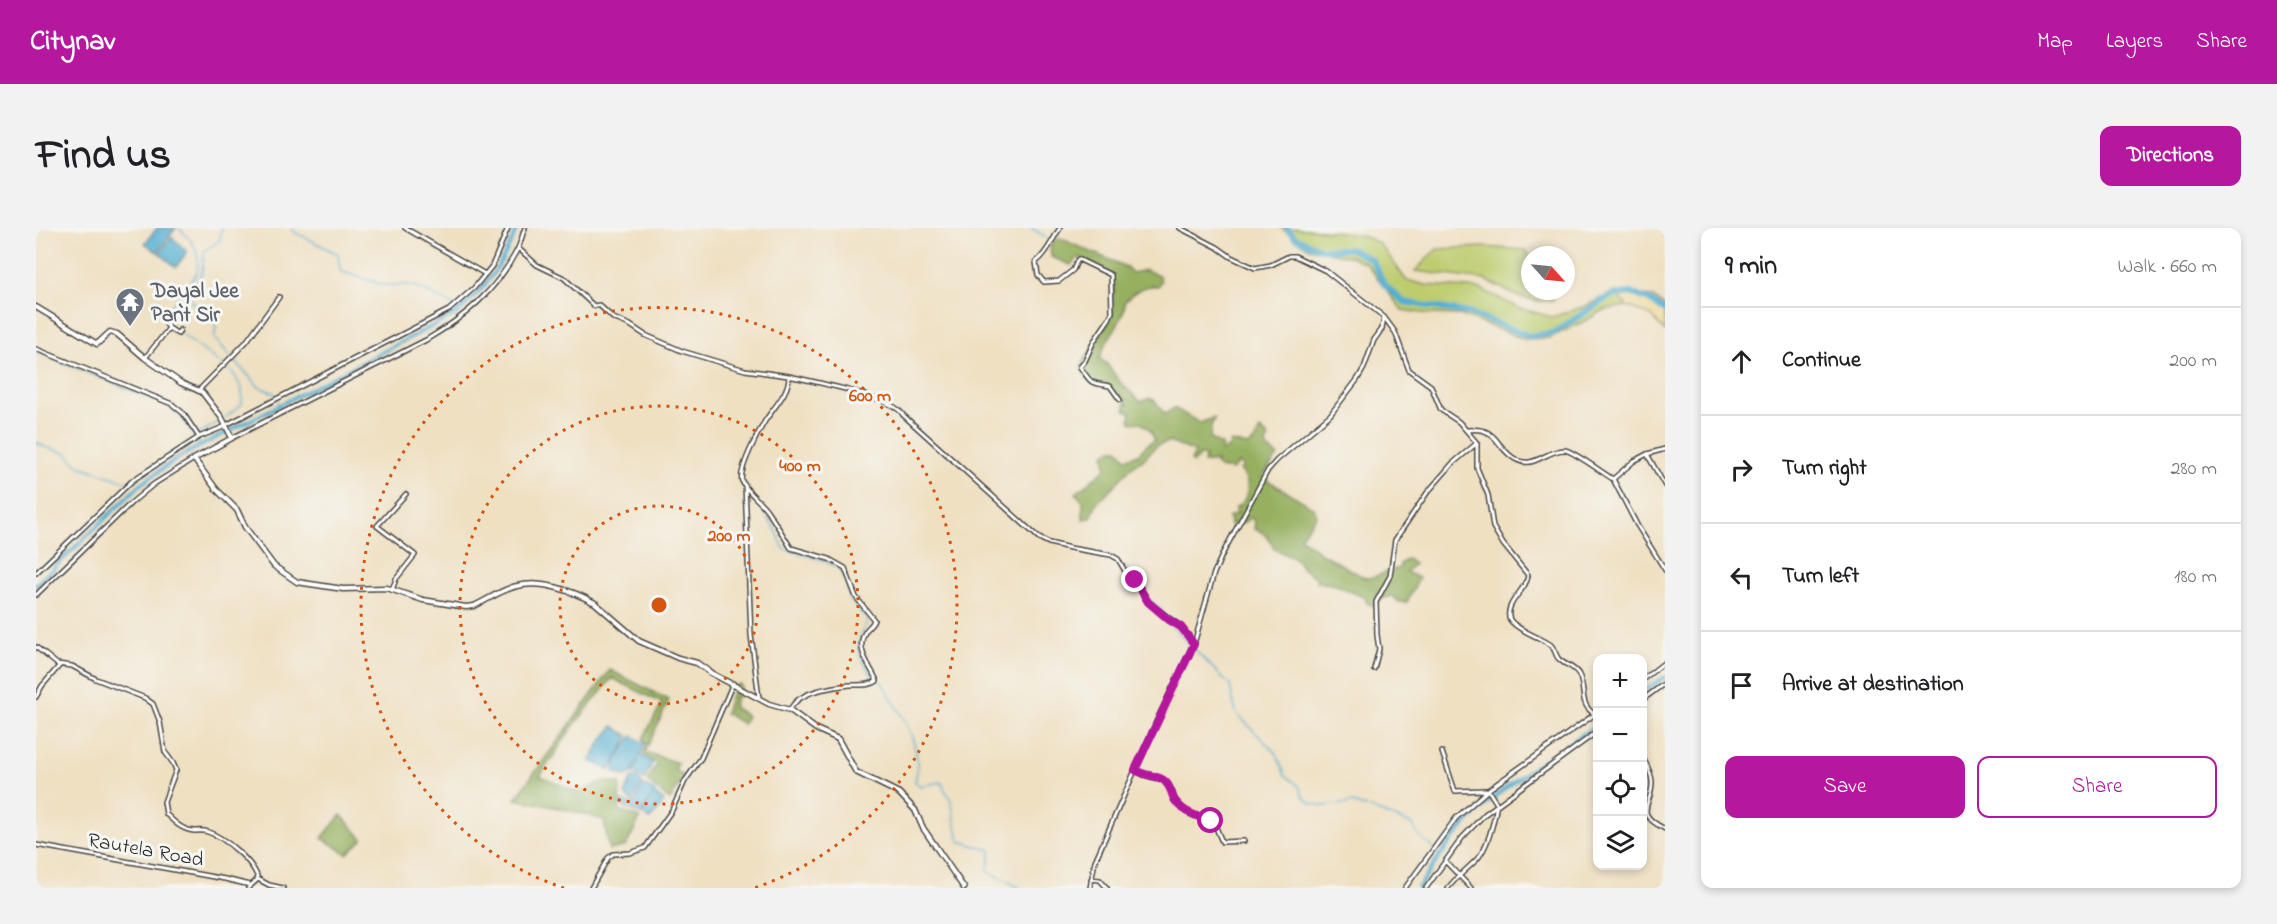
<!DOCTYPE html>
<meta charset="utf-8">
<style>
body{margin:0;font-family:"Indie Flower",sans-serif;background:#f2f2f2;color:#202124}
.controls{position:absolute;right:18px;bottom:18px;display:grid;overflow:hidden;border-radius:12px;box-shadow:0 3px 9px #0003}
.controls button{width:54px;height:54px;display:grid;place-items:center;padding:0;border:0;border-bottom:2px solid #e0e0e0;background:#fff;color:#202124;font:30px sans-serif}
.compass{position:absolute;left:1485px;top:18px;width:54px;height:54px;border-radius:50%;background:#fff;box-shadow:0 3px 9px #0003;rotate:117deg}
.stop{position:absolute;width:18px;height:18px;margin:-14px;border:4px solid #b5179e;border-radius:50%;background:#fff}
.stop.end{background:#b5179e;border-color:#fff;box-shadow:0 2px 6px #0008}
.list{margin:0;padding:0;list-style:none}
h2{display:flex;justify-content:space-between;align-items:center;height:78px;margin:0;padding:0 24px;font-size:26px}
h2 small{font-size:20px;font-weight:400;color:#757577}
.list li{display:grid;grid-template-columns:39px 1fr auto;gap:18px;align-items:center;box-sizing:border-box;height:108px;padding:0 24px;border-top:2px solid #e0e0e0}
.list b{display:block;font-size:22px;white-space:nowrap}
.list em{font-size:20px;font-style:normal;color:#757577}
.actions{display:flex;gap:12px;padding:18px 24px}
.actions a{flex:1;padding:14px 0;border:2px solid #b5179e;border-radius:12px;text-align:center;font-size:21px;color:#b5179e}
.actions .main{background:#b5179e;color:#fff}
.icon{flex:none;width:33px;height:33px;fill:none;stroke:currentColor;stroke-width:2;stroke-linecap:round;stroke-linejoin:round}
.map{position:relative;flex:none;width:1629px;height:660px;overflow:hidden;border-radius:12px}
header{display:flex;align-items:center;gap:36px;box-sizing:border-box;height:84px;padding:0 30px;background:#b5179e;color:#fff}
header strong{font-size:28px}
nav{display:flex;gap:33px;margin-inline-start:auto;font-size:21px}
.intro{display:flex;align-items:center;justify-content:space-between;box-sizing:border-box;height:144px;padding:0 36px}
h1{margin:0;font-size:42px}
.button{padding:15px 27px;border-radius:12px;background:#b5179e;color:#fff;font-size:21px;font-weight:700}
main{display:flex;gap:36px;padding:0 36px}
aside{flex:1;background:#fff;border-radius:12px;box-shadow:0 3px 9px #0003}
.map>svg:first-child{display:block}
</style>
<header>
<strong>Citynav</strong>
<nav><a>Map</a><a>Layers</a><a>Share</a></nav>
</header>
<div class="intro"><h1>Find us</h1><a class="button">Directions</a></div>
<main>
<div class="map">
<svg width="1629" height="660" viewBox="0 0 1629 660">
<rect width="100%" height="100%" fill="#f6f6f2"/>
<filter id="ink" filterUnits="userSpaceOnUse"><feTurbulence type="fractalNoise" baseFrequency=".0167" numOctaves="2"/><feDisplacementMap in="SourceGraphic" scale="12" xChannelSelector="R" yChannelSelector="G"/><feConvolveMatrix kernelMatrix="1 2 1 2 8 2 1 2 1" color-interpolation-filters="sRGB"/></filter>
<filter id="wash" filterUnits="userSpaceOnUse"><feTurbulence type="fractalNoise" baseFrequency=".008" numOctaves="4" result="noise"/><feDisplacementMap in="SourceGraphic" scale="24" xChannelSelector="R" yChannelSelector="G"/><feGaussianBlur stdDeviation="1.35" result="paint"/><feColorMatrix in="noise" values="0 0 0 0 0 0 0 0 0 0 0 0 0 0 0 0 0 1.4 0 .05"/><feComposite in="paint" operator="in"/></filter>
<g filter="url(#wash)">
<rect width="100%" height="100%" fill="#efe0c2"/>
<path fill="#becc6e" stroke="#747c4c" stroke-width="1.5" d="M1245,0C1266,0 1325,3 1342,15C1348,19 1364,44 1370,52L1390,57L1445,61L1482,80L1516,89L1547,79L1579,64L1591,78L1568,82L1555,90L1513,110L1488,111L1424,87L1392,86L1366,82L1330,35L1316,29L1273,20Z
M1447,19L1490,22L1494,29V63H1517V72L1503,73L1483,69L1450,52L1379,43L1401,21Z"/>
<path fill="#96b061" stroke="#606e46" stroke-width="1.5" d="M1023,10L1090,39L1096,45L1109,42L1123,47L1125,53L1122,58C1108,56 1098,63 1089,73C1089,96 1068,109 1064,131L1070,135L1084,154L1105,174L1113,170L1118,172L1129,186L1138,180L1164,195L1177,190L1179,191L1175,198L1174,211L1185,217L1186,224L1193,219L1195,214L1212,218L1218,213L1224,202L1233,210L1230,215L1231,220L1242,228L1226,249L1278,280L1281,287L1264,309L1285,325L1329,350C1341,350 1351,342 1364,340V336L1371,331L1378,336L1370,344L1383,350L1371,374H1363L1356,368L1348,370L1337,378L1331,375L1329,369C1318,366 1310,361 1300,357C1293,354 1286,357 1280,353L1282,351L1266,340L1260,331L1238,321C1234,311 1229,304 1218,301L1219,295L1215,289L1207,295L1194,297L1193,289L1202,285L1199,284V280C1214,273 1215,253 1204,242L1207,238L1203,235L1196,242L1183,240L1179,236L1180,233L1168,235L1169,228L1164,227L1157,235L1155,233L1159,224L1133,214L1121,217L1107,232L1098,237L1060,276L1055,290L1047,291V274L1040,265L1070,240L1068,226L1076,221H1082L1090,230C1105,229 1107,217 1119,212L1114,202L1104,194L1096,195L1094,192L1095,185L1089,182V176H1092L1071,156L1061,155L1051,151L1045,138L1076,89L1078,54L1076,46L1043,29L1035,37L1015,29L1014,18Z
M574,442L633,472L609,524L642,535L639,542L648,548L634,572L611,553L621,536L607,526L611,517L607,511L626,475L576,450L535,501L504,548L543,565L566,553L584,556L583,582L604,590L590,618L573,622L568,592L532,582L479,571Z
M704,456L706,466L700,469L697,479L711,488L707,496L689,485L698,458Z
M305,587L327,611L311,626L286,610Z"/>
<path fill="#eeda9e" stroke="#8c8264" stroke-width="1.5" d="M1579,64L1616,69L1629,78V104L1616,88L1591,78Z"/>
<path fill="#52aed0" stroke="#3e6c7e" stroke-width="1.5" d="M121,0H140L121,24L109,15Z
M136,9L151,24L140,39L123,25Z
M577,498L593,508L574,542L554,533L563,517Z
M597,508L609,516L604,527L617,534L608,552L597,545L603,530L596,544L590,549L578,544C578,530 589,518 597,508Z
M595,550H601L606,555L596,574L589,567Z
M607,557L619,563L618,565L628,573L620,585L613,592L607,586L617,566L605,586L584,577L586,573L597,577Z"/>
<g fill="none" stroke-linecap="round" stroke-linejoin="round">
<path stroke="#52aed0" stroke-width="1.5" d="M186,0L183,13L168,23L166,45L152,69L164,83L176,89L180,100L178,110L223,159L238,165L240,170
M255,0L260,5L302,26L304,43L348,57H377L417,77
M995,0L1010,9
M419,79L423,84
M127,89L161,45C165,24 158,14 143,0
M130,95L141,103
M144,105L197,145L206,161V176L189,190
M0,124L129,176L146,190L159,209
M242,173L244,178
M163,206L185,192
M161,213L164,218
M0,214L9,219L30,225L43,238L91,254
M731,289L740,302L748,321L790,333L802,340L810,354L814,372L832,392C816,421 822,425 839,452
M1089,338L1111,369L1126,383
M1133,395L1154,417
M1158,421L1194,457L1200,485L1241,526L1249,547L1263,558L1267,568L1275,575L1287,578L1316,575L1339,582L1377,597L1381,606L1396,620
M845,453C863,482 889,518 879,554L885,558L905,554L915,573L923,613L955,622L952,643L984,660
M1398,623L1403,627"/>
<path stroke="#52aed0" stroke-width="4" d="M0,357L106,255L145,228L420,86C449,60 467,37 481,0
M1606,464L1629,449
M1382,660C1397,639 1410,616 1429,597C1466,557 1517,527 1562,496"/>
<path stroke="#52aed0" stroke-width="6" d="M1251,0L1259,9L1285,21H1315L1336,32L1349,57L1368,74L1433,85L1493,108L1517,105L1574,68L1595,65L1613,72L1629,83"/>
</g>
</g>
<g filter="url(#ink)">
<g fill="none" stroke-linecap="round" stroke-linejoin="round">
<g stroke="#484642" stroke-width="6">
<path id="street" d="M369,0L449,46
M1024,0C1016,12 1011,26 1000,34L1002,47L1008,54L1023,53L1037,42L1042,31L1075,47L1076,84L1073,91L1058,113L1049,133L1044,139C1057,156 1051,154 1074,158L1084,172
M1144,0L1181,19L1195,29L1219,40L1235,37L1253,28H1259L1290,43L1348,89L1359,104L1373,142L1395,158L1405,182L1423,194L1441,215V240L1452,267L1457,299L1467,316L1492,347C1491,362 1470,373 1473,389C1475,400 1506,410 1515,417C1519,421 1519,426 1522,430C1527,437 1539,438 1543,447C1550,461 1543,475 1557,485
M482,20L501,37L528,50L558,78L563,77L577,90L594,97L609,107L646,123L709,142L753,148C753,165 738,179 729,193C723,203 702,242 706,253C711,264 722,271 730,281C739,294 747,307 755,320L793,331L809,340L820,369L838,392C836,398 832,399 829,404C819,422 834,437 841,453C834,458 823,457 814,457C795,459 762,463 754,482
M122,85L133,100
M0,121L136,176L147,185L163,209
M109,130L133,100L142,106L144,102
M753,148C773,153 859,169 867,187L1003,310L1013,315L1034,320L1075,327L1082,331L1089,343L1099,352L1112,374L1145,399L1158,416
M162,163L210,114L243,69
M190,197L413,82L438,60L456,38L472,0
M1432,202C1463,198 1459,221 1481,232C1498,241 1512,221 1529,222C1537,223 1567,245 1577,251L1598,233L1611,226L1629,258
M196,210L390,112C429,89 460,63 481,22C485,15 486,7 489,0
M1611,226L1629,221
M1577,251L1601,297L1629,342
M709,257L715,407L723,470
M0,345L97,252L163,209L190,198
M356,362L360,351L379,327L341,298L370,266
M0,367L95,275L118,256L158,231
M0,419L21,436L36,438L60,451L109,470L117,476L124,494L129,524L137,535L140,542L128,574L130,586C138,594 146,602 158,603C162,603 167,602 172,604C188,609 218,634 222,651
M1338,441L1343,421L1341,407L1340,374L1354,348L1359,312L1391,265L1416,236L1441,215
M1606,452L1629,434
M0,469L6,458L24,437
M1606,472L1629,455
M1406,524L1419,563L1450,562
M1606,528C1610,536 1616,545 1616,554C1617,577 1595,584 1629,601
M1099,541L1108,547L1127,552L1136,563L1138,571L1150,584L1179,597L1186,614L1208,613
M0,617L189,651L214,657
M1409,633L1435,660
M222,651L233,657L247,660
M1055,651L1064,652L1071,660
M212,660L222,651
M555,660L572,630L577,626L594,625L609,620L636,582L649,553L665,530L697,455
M1054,660L1059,633L1123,488L1158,416L1178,345L1187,325L1232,242L1241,232L1294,187L1321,152L1328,140L1338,112L1346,101L1348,89
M1369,660L1420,590L1452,562
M1390,660L1426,610L1449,586L1562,503
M1412,660C1421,648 1432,641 1442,630C1453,617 1458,593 1461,576L1452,562L1562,484"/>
</g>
<g stroke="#484642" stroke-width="7">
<path id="secondary" d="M0,79L61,116L74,104L81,106L109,130L145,155L166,164L186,190L196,210L158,231L180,261L201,282L209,299L238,338L261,354L307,361L351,360L387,372L430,379L438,378C451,372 467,361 481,358C506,352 537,363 559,375L603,413L642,430L661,435L675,445L733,476L754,482L780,501L802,511L820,544L863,565L879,582L887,600L928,660"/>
</g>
<use href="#street" stroke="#fff" stroke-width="3"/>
<use href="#secondary" stroke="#fff" stroke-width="4"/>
</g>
</g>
<g fill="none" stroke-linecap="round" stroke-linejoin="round" filter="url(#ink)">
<path stroke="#b5179e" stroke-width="8" d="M1099,352L1112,374L1133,392L1145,399L1158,416L1099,542C1108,547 1117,547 1126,551C1134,555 1135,565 1138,571C1146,585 1162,588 1175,593"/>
</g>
<g fill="none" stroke="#d5540f" stroke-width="3" stroke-dasharray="3 6">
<circle cx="623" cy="377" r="99"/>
<circle cx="623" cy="377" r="199"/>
<path d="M528 660A298 298 0 1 1 718 660"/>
</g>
<defs>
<g id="temple-pin" transform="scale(1.5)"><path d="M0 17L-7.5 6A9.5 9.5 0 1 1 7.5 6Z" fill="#6b7280" stroke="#f6f6f2"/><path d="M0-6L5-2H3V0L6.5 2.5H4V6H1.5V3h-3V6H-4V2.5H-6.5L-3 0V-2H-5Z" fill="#fff"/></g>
</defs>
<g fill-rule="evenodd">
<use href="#temple-pin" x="94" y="74"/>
</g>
<g text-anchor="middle" stroke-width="6" stroke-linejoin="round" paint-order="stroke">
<g font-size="21" font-weight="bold" fill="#5b616d" stroke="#f6f6f2" text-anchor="start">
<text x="115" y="69">Dayal Jee<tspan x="115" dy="24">Pant Sir</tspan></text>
</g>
<g font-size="21" fill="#2b2b2b" stroke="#f6f6f2">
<text transform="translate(110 621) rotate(10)" y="7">Rautela Road</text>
</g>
</g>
<circle cx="623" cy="377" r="9" fill="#d5540f" stroke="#f6f6f2" stroke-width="3"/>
<g font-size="18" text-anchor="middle" font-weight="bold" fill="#d5540f" stroke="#f6f6f2" stroke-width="6" stroke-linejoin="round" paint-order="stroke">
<text x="834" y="173">600 m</text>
<text x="764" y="243">400 m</text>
<text x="693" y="313">200 m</text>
</g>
</svg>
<div class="controls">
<button>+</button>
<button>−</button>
<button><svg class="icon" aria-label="locate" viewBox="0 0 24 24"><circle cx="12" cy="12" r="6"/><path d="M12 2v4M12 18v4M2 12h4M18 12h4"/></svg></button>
<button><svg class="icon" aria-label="layers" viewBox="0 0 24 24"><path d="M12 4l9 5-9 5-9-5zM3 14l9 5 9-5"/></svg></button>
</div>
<svg class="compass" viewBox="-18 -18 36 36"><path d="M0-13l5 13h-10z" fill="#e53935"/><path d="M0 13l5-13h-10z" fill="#757577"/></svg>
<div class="stop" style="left:1175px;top:593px"></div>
<div class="stop end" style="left:1099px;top:352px"></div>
</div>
<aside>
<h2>9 min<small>Walk · 660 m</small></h2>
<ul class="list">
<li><svg class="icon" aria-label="ahead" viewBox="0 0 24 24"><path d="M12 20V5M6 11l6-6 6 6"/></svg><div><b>Continue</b></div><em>200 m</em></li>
<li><svg class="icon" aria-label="right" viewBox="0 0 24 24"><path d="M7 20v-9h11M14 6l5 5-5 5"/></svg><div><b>Turn right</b></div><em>280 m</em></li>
<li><svg class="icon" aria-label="left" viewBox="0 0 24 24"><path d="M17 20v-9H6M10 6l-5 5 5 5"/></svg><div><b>Turn left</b></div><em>180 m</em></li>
<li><svg class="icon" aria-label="arrive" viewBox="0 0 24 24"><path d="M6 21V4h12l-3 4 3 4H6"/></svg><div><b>Arrive at destination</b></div></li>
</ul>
<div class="actions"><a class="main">Save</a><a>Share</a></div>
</aside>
</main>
